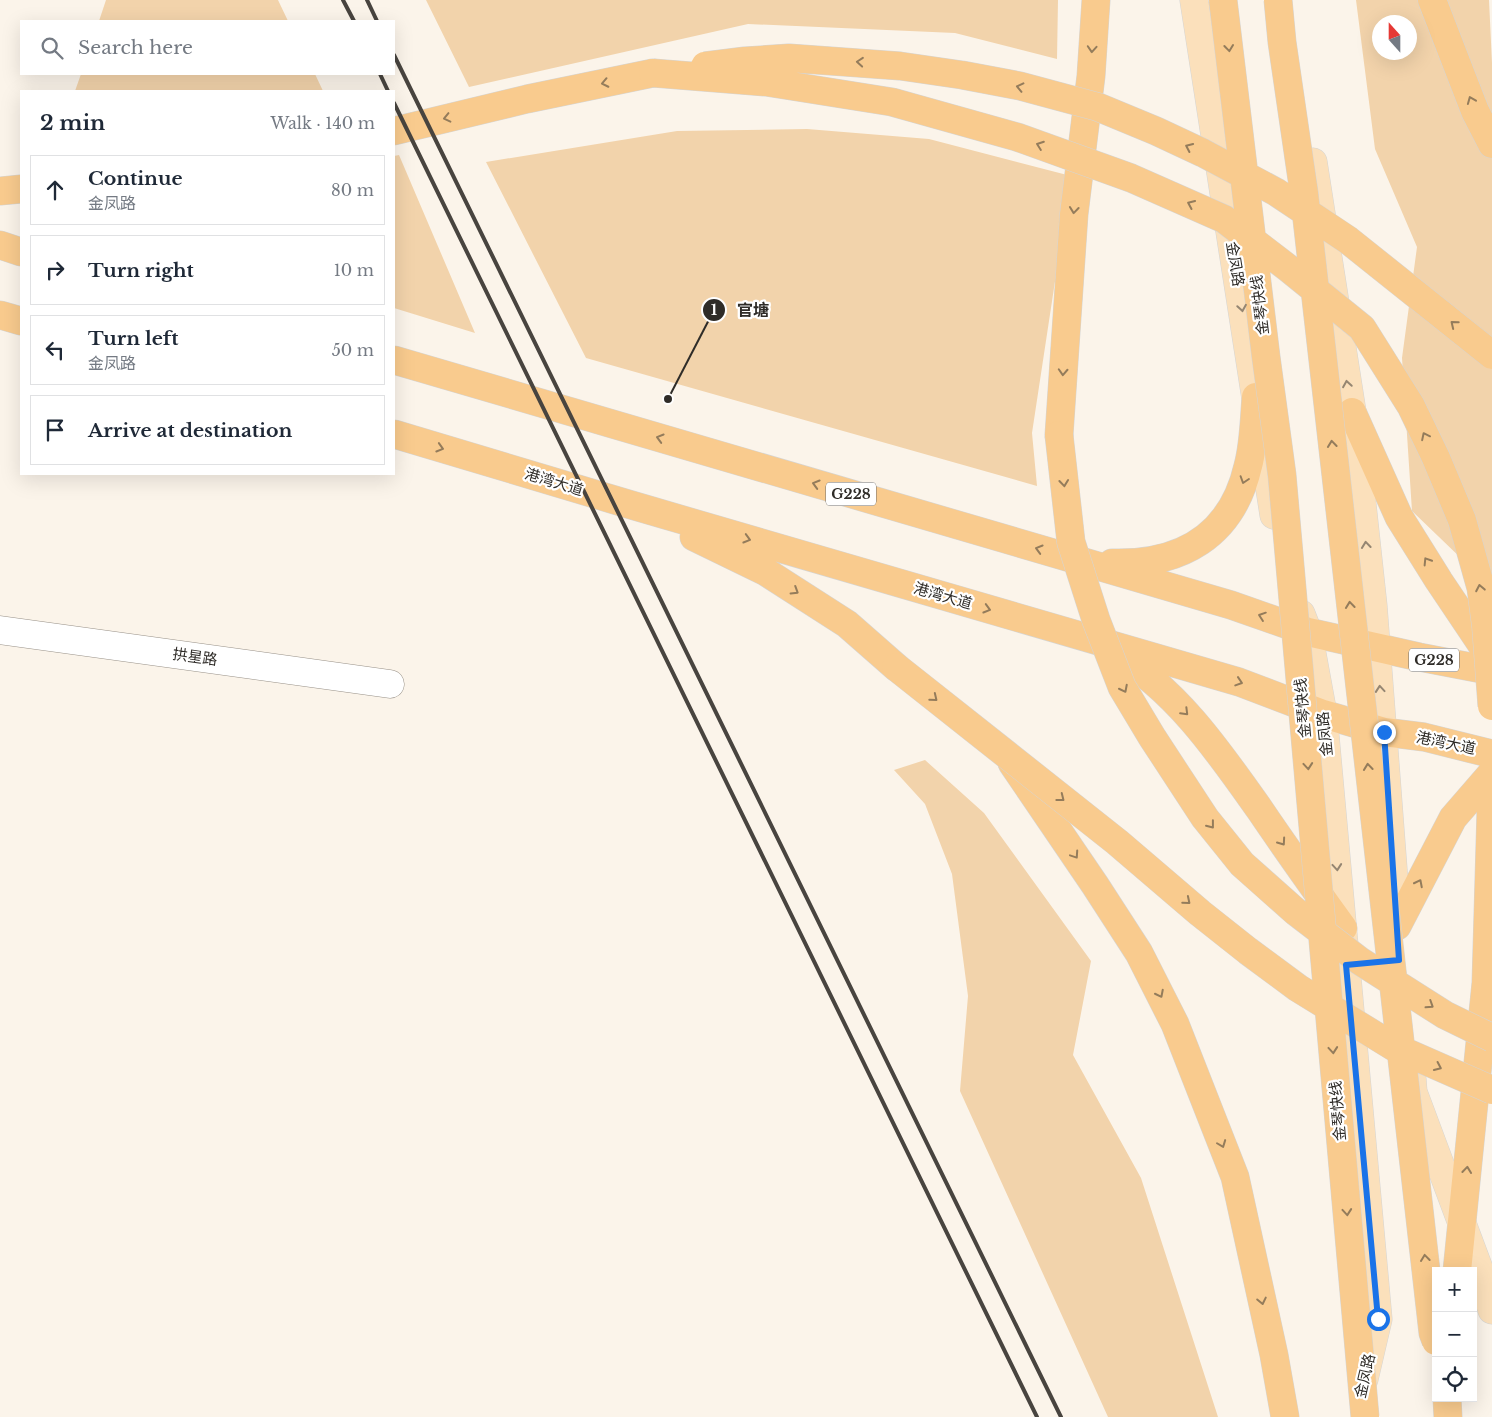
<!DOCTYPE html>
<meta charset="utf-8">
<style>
body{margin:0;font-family:"Libre Baskerville","Noto Sans SC",serif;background:#f6f6f7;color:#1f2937}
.controls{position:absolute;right:15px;bottom:15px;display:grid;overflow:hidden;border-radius:0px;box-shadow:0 5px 20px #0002}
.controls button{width:45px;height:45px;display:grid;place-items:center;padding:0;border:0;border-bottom:1px solid #e0e1e3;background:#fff;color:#1f2937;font:25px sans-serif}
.compass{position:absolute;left:1372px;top:15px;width:45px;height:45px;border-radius:50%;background:#fff;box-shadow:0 5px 20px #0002;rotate:339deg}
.stop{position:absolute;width:15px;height:15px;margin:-11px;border:4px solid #1a73e8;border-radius:50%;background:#fff}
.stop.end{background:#1a73e8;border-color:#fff;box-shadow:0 1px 5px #0008}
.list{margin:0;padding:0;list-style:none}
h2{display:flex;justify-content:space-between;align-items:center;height:65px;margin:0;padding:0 20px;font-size:21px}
h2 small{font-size:16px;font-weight:400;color:#747a83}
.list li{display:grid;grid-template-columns:32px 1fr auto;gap:15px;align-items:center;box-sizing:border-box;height:70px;margin:0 10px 10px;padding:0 10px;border:1px solid #e0e1e3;border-radius:0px}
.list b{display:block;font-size:19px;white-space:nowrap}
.list p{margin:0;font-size:16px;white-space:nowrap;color:#747a83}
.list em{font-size:16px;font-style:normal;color:#747a83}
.icon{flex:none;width:28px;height:28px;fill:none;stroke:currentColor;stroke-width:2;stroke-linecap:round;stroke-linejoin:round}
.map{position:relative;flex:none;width:1492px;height:1417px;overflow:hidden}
.search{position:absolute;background:#fff;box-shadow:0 5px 20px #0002;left:20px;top:20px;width:375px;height:55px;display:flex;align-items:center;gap:12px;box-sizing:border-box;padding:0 18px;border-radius:0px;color:#747a83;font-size:19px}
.panel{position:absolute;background:#fff;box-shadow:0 5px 20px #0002;left:20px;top:90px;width:375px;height:385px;border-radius:0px}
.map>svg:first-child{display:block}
</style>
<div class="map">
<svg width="1492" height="1417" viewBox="0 0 1492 1417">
<rect width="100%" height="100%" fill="#fbf4ea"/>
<path fill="#f2d3ab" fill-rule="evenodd" d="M106,0H278L288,21H99Z
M426,0H1058L1057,59L955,33L748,24L469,87Z
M1356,0H1489L1492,63V588L1412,511L1402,358L1417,247L1375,149ZM1380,22H1410V52H1380Z
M81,74H315L323,91H75Z
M807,129L929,139L1071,176L1032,433L1037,486L586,358L486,162L677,131Z
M399,155L475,333L394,308V156Z
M925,760L984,813L1091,961L1073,1055L1141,1178L1218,1417H1108L960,1091L968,996L952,874L925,804L894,770Z"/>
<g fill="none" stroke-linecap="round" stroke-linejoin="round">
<g stroke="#989188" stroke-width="29">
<path id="street" d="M0,630L390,684"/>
</g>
<g stroke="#d5d5d4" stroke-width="29">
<path id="primary" d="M1194,0L1274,515
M1313,162L1352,412L1373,606L1394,882
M1301,614L1308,632L1323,714L1378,1319L1364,1379
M1412,1079L1413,1092L1482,1277L1492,1310"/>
</g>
<g stroke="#d5d5d4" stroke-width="29">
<path id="highway" d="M1432,0L1475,111L1492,144
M394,131L527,99L653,73
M0,191L21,189
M0,245L21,252
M0,315L21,321
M394,360L1231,605L1308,632L1419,657L1492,671
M1352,412L1399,517L1439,581L1492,660
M394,434L628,504L1239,682L1323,714L1384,732L1424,737L1492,754
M1059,435L1074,214L1091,76L1096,0
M694,537L766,572L847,624L896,667
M1112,563C1181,565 1232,536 1248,466C1254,444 1254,420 1256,397
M1114,653C1177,690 1219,752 1260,810C1287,850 1315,889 1343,928
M1012,763L1095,885L1139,953L1175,1024L1235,1177L1274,1355L1285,1417
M1397,926L1453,818L1492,773
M1457,1271L1486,983L1492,776
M1447,1398L1448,1417"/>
</g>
<use href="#street" stroke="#fff" stroke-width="28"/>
<use href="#primary" stroke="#fbe0bb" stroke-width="28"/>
<use href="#highway" stroke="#f9cb8e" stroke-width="28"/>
<path stroke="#48443f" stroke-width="4" d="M343,0L354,21
M367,0L377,21
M394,55L1061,1417
M380,74L388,91
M394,103L1037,1417"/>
<g stroke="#d5d5d4" stroke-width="29" stroke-linecap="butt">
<path id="highway-bridge" d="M1223,0L1266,357L1282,475L1365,1417
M1278,0L1282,42L1304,193L1433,1333L1436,1341
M705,66L745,61L789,58L900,66L962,75L1020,86L1098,107L1156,131L1203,153L1276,192L1348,240L1492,355
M653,73L766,82L892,102L1017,137L1131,178L1224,219L1288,268L1362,328L1411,406L1436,458L1462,520L1481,588L1486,626L1492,706
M1059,435L1071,542L1096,620L1122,687L1152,737L1205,818L1242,864L1296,912L1360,961L1445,1015L1492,1038
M896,667L1117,842L1200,913L1248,951L1298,988L1394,1047L1492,1090"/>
</g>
<use href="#highway-bridge" stroke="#f9cb8e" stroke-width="28"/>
</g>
<defs><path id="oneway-chevron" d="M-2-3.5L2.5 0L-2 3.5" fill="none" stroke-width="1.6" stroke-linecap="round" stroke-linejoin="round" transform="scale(1.25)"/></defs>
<g stroke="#947c5b">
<use href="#oneway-chevron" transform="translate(1229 48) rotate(83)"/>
<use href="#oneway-chevron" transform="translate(1092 49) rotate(94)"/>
<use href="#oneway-chevron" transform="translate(860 62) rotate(-175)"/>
<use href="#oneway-chevron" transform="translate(605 83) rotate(168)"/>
<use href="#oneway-chevron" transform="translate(1020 87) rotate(-167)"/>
<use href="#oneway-chevron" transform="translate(1471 100) rotate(-112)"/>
<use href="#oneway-chevron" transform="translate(447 118) rotate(167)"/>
<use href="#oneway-chevron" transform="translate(1040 145) rotate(-160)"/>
<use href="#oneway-chevron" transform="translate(1189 147) rotate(-155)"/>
<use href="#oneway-chevron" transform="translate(1191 204) rotate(-156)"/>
<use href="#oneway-chevron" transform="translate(1074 210) rotate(96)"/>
<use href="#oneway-chevron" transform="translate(1454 324) rotate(-141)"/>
<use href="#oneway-chevron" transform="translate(1063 372) rotate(93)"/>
<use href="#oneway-chevron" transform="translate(1425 436) rotate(-116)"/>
<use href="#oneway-chevron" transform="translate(660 438) rotate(-164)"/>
<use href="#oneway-chevron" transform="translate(1332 444) rotate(-96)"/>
<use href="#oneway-chevron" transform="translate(440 448) rotate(17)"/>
<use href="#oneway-chevron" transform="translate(1244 480) rotate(108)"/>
<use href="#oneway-chevron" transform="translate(1064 483) rotate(84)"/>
<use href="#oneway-chevron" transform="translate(816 484) rotate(-164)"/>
<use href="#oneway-chevron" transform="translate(747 539) rotate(16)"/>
<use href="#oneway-chevron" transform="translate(1039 549) rotate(-164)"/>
<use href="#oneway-chevron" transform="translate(1427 561) rotate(-122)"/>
<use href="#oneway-chevron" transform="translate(1480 588) rotate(-101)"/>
<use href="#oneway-chevron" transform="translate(795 591) rotate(32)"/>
<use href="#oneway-chevron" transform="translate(1350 605) rotate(-96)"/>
<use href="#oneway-chevron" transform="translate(987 609) rotate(16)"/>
<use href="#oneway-chevron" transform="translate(1262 616) rotate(-161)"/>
<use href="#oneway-chevron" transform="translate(1239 682) rotate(18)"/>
<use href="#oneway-chevron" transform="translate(1124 689) rotate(63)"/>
<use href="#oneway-chevron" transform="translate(934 698) rotate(39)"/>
<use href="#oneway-chevron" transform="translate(1185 712) rotate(45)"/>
<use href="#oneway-chevron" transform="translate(1308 766) rotate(85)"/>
<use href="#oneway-chevron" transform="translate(1368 767) rotate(-96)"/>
<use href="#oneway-chevron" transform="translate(1061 798) rotate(38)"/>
<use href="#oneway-chevron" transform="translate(1211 825) rotate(52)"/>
<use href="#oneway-chevron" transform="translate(1282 842) rotate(55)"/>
<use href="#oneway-chevron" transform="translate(1075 855) rotate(56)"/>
<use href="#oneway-chevron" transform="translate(1419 883) rotate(-63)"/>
<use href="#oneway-chevron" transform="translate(1187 901) rotate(40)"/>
<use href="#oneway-chevron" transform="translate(1160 994) rotate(63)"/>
<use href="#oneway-chevron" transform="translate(1430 1005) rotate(33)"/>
<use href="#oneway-chevron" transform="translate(1333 1050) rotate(85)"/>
<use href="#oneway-chevron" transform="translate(1438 1067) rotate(25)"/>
<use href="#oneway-chevron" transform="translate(1222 1144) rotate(69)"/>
<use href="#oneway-chevron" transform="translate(1467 1170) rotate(-84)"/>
<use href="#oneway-chevron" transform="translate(1347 1212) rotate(85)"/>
<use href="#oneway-chevron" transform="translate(1425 1258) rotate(-97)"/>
<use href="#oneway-chevron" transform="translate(1262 1301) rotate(78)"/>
</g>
<g stroke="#958672">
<use href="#oneway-chevron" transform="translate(1242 308) rotate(81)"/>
<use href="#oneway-chevron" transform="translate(1347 384) rotate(-99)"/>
<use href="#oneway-chevron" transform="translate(1366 545) rotate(-96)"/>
<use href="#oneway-chevron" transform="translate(1380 689) rotate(-95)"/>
<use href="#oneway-chevron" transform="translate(1337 867) rotate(85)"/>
</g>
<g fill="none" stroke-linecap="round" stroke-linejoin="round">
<path stroke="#1a73e8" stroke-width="6" d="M1378,1319L1346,965L1399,960L1384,732"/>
</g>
<g text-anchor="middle" stroke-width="4.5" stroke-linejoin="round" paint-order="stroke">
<g fill="#fff" stroke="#6d6b68" stroke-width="1">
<rect x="826" y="482.5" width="50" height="23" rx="4"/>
<rect x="1409" y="648.5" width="50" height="23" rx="4"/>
</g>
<g font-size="14" font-weight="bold" fill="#2f2c28">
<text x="851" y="499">G228</text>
<text x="1434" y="665">G228</text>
</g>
<g font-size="15" fill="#2f2c28" stroke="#fff">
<text transform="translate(1235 264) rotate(81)" y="5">金凤路</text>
<text transform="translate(1260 305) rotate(-97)" y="5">金琴快线</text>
<text transform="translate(554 482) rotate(17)" y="5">港湾大道</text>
<text transform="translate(943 596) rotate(16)" y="5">港湾大道</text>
<text transform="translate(195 657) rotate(8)" y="5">拱星路</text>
<text transform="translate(1303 708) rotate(-95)" y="5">金琴快线</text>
<text transform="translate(1325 734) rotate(-96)" y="5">金凤路</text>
<text transform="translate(1446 743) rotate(12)" y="5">港湾大道</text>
<text transform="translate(1338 1111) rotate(-95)" y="5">金琴快线</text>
<text transform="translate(1365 1376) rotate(-77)" y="5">金凤路</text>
</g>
</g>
<path fill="none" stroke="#2f2c28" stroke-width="2" d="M668 399L714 310"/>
<g fill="#2f2c28" stroke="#fff" stroke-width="2">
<circle cx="668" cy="399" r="5"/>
<circle cx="714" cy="310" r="12"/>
</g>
<g font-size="15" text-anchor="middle" font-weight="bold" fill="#fff">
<text x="714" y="315">1</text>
</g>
<g font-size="16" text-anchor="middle" font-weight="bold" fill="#2f2c28" stroke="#fff" stroke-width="4.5" stroke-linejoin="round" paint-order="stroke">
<text x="753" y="316">官塘</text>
</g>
</svg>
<div class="controls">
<button>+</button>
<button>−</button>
<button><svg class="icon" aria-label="locate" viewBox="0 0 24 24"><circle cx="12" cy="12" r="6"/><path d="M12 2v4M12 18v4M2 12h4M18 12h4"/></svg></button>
</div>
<svg class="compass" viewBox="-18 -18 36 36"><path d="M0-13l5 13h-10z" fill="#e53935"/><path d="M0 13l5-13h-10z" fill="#747a83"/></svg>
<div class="stop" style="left:1378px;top:1319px"></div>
<div class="stop end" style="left:1384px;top:732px"></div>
<div class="search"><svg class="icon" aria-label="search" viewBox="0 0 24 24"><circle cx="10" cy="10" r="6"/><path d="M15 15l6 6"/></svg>Search here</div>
<section class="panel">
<h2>2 min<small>Walk · 140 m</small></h2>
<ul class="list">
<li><svg class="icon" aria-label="ahead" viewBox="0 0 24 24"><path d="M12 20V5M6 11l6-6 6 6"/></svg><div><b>Continue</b><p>金凤路</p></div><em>80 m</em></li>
<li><svg class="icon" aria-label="right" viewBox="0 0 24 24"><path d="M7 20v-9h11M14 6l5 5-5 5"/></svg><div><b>Turn right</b></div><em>10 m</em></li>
<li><svg class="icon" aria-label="left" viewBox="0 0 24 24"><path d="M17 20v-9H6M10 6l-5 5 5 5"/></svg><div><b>Turn left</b><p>金凤路</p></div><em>50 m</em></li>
<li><svg class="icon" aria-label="arrive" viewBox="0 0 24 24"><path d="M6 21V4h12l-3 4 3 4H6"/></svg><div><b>Arrive at destination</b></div></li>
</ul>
</section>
</div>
